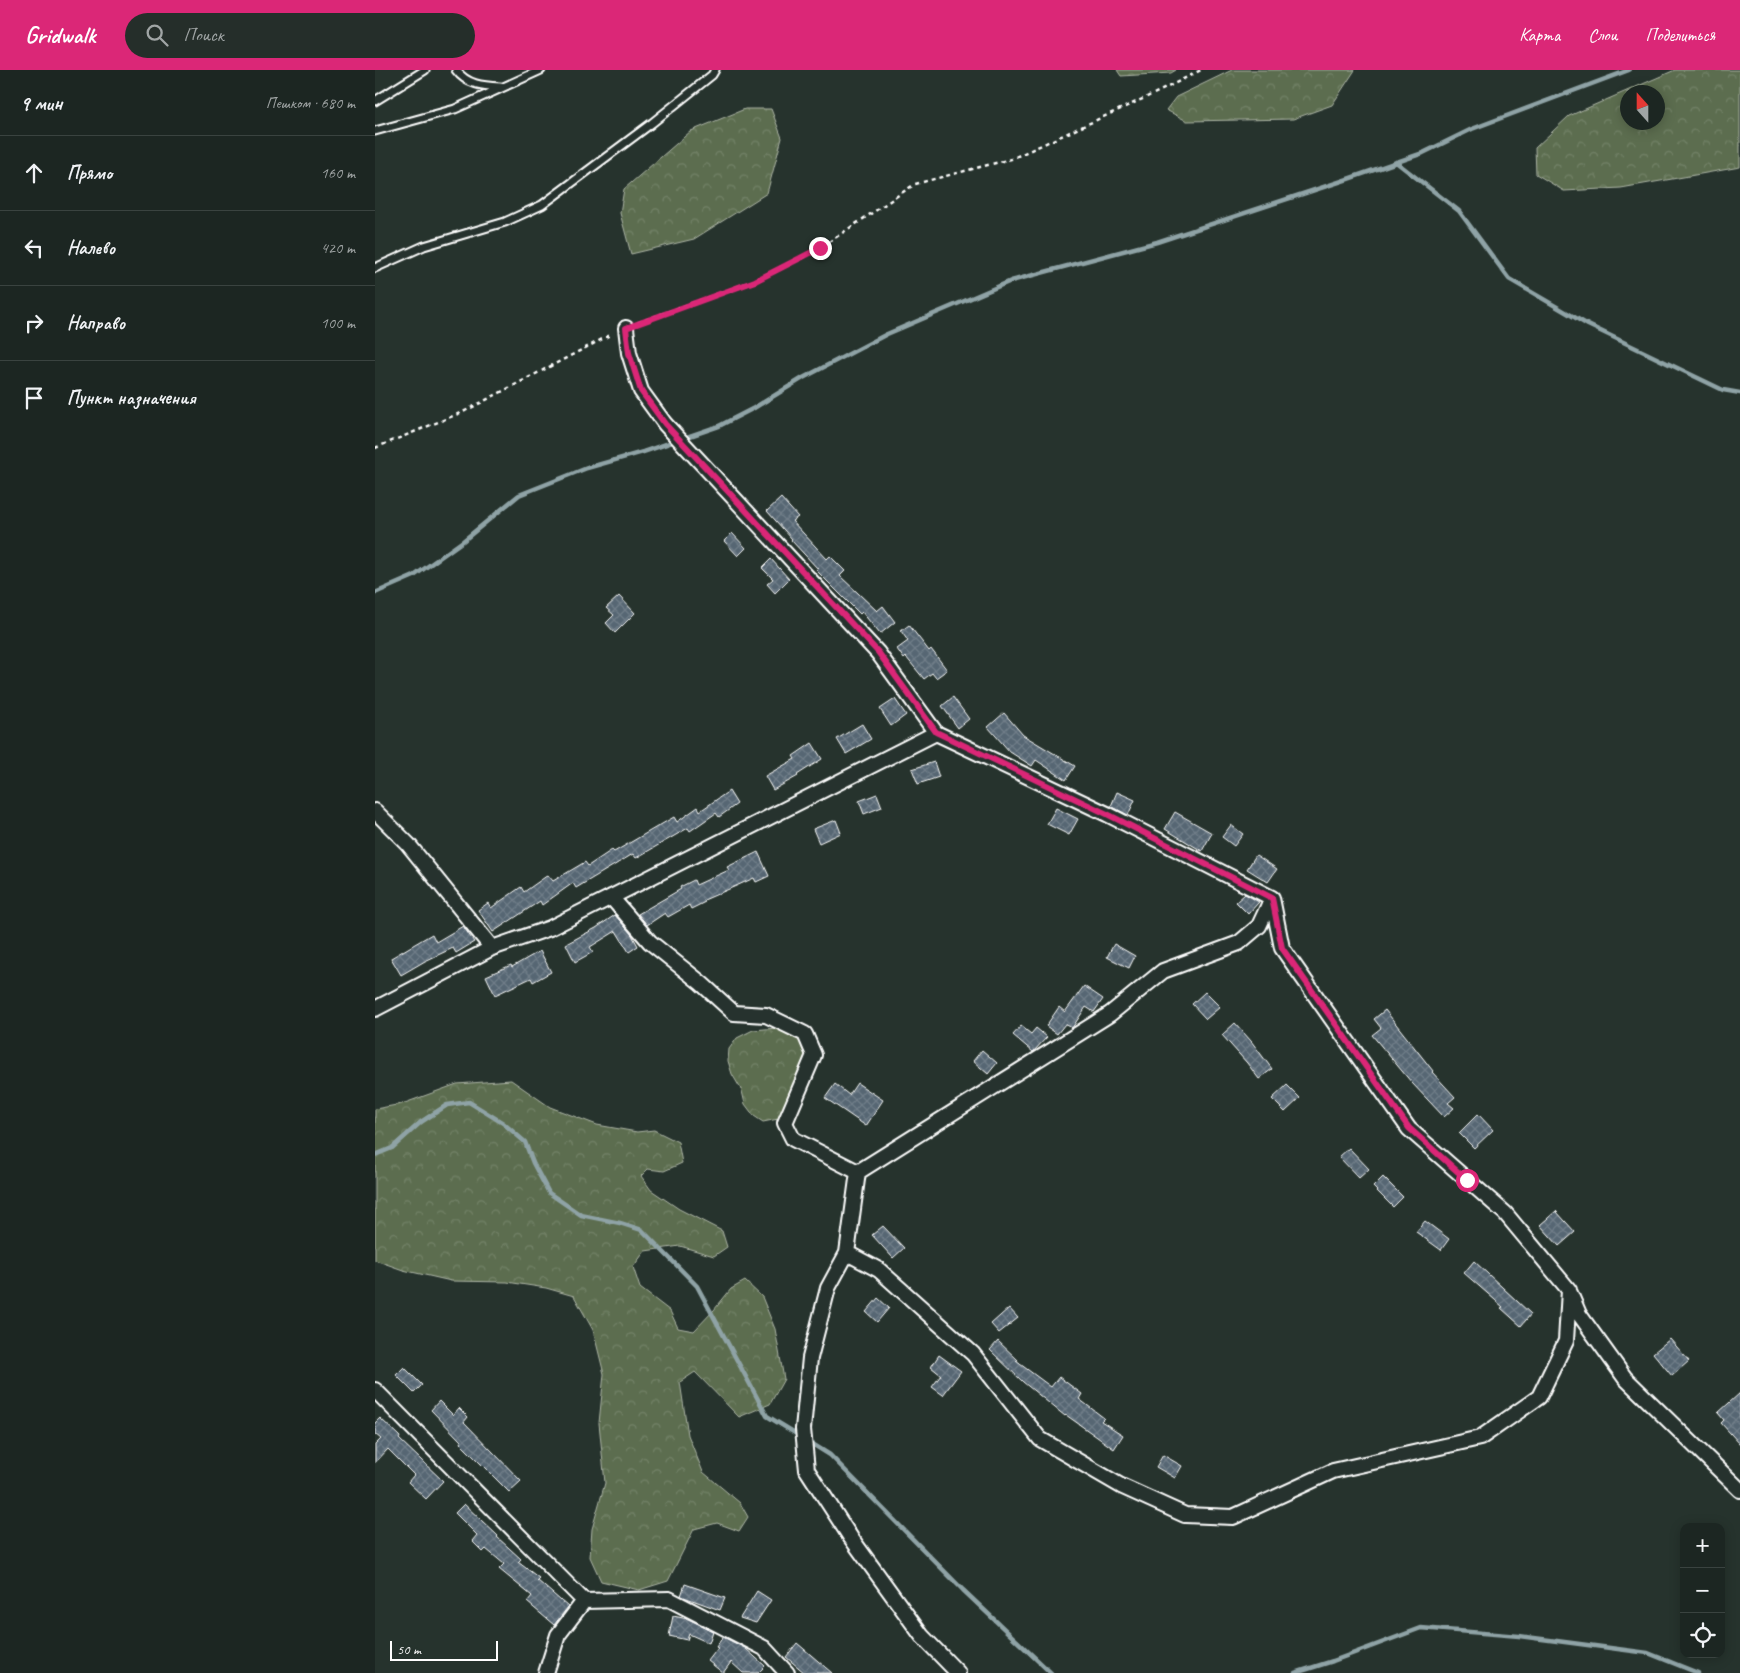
<!DOCTYPE html>
<html lang="ru">
<meta charset="utf-8">
<style>
body{margin:0;font-family:Caveat,sans-serif;background:#252e2a;color:#f1f3f6}
.controls{position:absolute;right:15px;bottom:15px;display:grid;overflow:hidden;border-radius:10px;box-shadow:0 2px 12px #0003}
.controls button{width:45px;height:45px;display:grid;place-items:center;padding:0;border:0;border-bottom:1px solid #3a4340;background:#1c2622;color:#f1f3f6;font:25px sans-serif}
.compass{position:absolute;left:1245px;top:15px;width:45px;height:45px;border-radius:50%;background:#1c2622;box-shadow:0 2px 12px #0003;rotate:339deg}
.scale{position:absolute;left:15px;bottom:12px;width:108px;box-sizing:border-box;padding-left:5px;border:2px solid #fff;border-top:0;font-size:14px;line-height:18px;white-space:nowrap;color:#fff;-webkit-text-stroke:4px #26332d;paint-order:stroke}
.stop{position:absolute;width:15px;height:15px;margin:-11px;border:4px solid #db2777;border-radius:50%;background:#fff}
.stop.end{background:#db2777;border-color:#fff;box-shadow:0 1px 5px #0008}
.list{margin:0;padding:0;list-style:none}
h2{display:flex;justify-content:space-between;align-items:center;height:65px;margin:0;padding:0 20px;font-size:21px}
h2 small{font-size:16px;font-weight:400;color:#a0a5a5}
.list li{display:grid;grid-template-columns:32px 1fr auto;gap:15px;align-items:center;box-sizing:border-box;height:75px;padding:0 20px;border-top:1px solid #3a4340}
.list b{display:block;font-size:19px;white-space:nowrap}
.list em{font-size:16px;font-style:normal;color:#a0a5a5}
.icon{flex:none;width:28px;height:28px;fill:none;stroke:currentColor;stroke-width:2;stroke-linecap:round;stroke-linejoin:round}
.map{position:relative;flex:none;width:1365px;height:1603px;overflow:hidden}
header{display:flex;align-items:center;gap:30px;box-sizing:border-box;height:70px;padding:0 25px;background:#db2777;color:#fff}
header strong{font-size:24px}
nav{display:flex;gap:28px;margin-inline-start:auto;font-size:18px}
.search{width:350px;height:45px;background:#252e2a;display:flex;align-items:center;gap:12px;box-sizing:border-box;padding:0 18px;border-radius:28px;color:#a0a5a5;font-size:19px}
main{display:flex}
aside{flex:1;background:#1c2622}
.map>svg:first-child{display:block}
</style>
<header>
<strong>Gridwalk</strong>
<div class="search"><svg class="icon" aria-label="search" viewBox="0 0 24 24"><circle cx="10" cy="10" r="6"/><path d="M15 15l6 6"/></svg>Поиск</div>
<nav><a>Карта</a><a>Слои</a><a>Поделиться</a></nav>
</header>
<main>
<aside>
<h2>9 мин<small>Пешком · 680 m</small></h2>
<ul class="list">
<li><svg class="icon" aria-label="ahead" viewBox="0 0 24 24"><path d="M12 20V5M6 11l6-6 6 6"/></svg><div><b>Прямо</b></div><em>160 m</em></li>
<li><svg class="icon" aria-label="left" viewBox="0 0 24 24"><path d="M17 20v-9H6M10 6l-5 5 5 5"/></svg><div><b>Налево</b></div><em>420 m</em></li>
<li><svg class="icon" aria-label="right" viewBox="0 0 24 24"><path d="M7 20v-9h11M14 6l5 5-5 5"/></svg><div><b>Направо</b></div><em>100 m</em></li>
<li><svg class="icon" aria-label="arrive" viewBox="0 0 24 24"><path d="M6 21V4h12l-3 4 3 4H6"/></svg><div><b>Пункт назначения</b></div></li>
</ul>
</aside>
<div class="map">
<svg width="1365" height="1603" viewBox="0 0 1365 1603">
<defs>
<pattern id="forest-crowns" width="20" height="18" patternUnits="userSpaceOnUse" patternTransform="scale(1.25)"><rect width="20" height="18" fill="#5c6d4f"/><path d="M2 6a3 3 0 1 1 6 0M12 15a3 3 0 1 1 6 0" fill="none" stroke="#748369"/></pattern>
<pattern id="building-cross-hatch" width="8" height="8" patternUnits="userSpaceOnUse" patternTransform="scale(1.25)"><rect width="8" height="8" fill="#566673"/><path d="M0 0l8 8M0 8l8-8" fill="none" stroke="#6f7d88"/></pattern>
</defs>
<rect width="100%" height="100%" fill="#26332d"/>
<filter id="ink" filterUnits="userSpaceOnUse"><feTurbulence type="fractalNoise" baseFrequency=".02" numOctaves="2"/><feDisplacementMap in="SourceGraphic" scale="10" xChannelSelector="R" yChannelSelector="G"/><feConvolveMatrix kernelMatrix="1 2 1 2 8 2 1 2 1" color-interpolation-filters="sRGB"/></filter>
<g filter="url(#ink)">
<path fill="url(#forest-crowns)" stroke="#aeb6a7" fill-rule="evenodd" d="M742,0H801L796,3L746,6Z
M857,0H980L957,35L918,49L812,51L791,40L801,27Z
M1300,0H1365V97L1246,118L1189,121L1161,104L1160,78L1194,46ZM1252,22H1282V52H1252Z
M370,39H396L407,68L392,123L319,169L256,184L245,143L249,119L316,61Z
M402,958L420,964L428,975L430,986L403,1049L388,1052L379,1046L370,1034L367,1021L357,1004L353,991L354,979L362,968L378,960Z
M136,1010L175,1037L222,1055L262,1062L279,1060L303,1072L307,1093L289,1101L273,1099L266,1106L276,1120L304,1139L347,1161L352,1177L339,1186L305,1176L270,1181L258,1197L265,1218L295,1241L303,1258L319,1261L339,1240L356,1219L370,1211L387,1227L400,1259L409,1309L395,1334L364,1347L320,1302L305,1312L313,1365L328,1402L365,1433L373,1447L364,1461L342,1453L319,1459L293,1511L264,1520L226,1511L215,1487L217,1459L230,1413L224,1353L229,1304L218,1260L199,1226L171,1218L132,1212L76,1211L28,1200L0,1190V1039L27,1034L82,1014Z"/>
<g fill="none" stroke-linecap="round" stroke-linejoin="round">
<path stroke="#8fa3a6" stroke-width="4.5" d="M1021,92L1084,141L1134,209L1213,255L1348,320L1365,323
M0,523L39,506L88,471L144,425L212,398L268,382L344,356L379,338L428,308L512,264L636,211L782,172L967,111L1048,83L1097,59L1254,0
M0,1085L17,1078L46,1052L72,1035L94,1032L128,1053L150,1072L158,1093L174,1123L206,1145L245,1153L267,1160L322,1216L392,1346L425,1366
M431,1370L455,1385L588,1520L676,1603
M920,1603L958,1591L1046,1558L1144,1566L1273,1583L1323,1603"/>
</g>
<path fill="url(#building-cross-hatch)" stroke="#fff" d="M406,428L423,447L417,451L452,489L455,486L470,501L465,506L502,541L508,536L520,552L505,564L487,542L485,544L441,500L443,499L416,470L417,469L392,441Z
M357,463L371,478L363,486L349,471Z
M396,489L414,509L400,523L392,514L398,509L387,498Z
M244,526L260,543L240,563L231,553L239,545L231,538Z
M534,555L554,581L556,579L572,600L561,608L557,603L549,609L531,587L529,589L522,579L533,571L526,561Z
M578,627L594,649L583,658L567,636Z
M520,629L531,645L516,656L505,639Z
M629,643L648,665L700,696L691,710L661,690L657,696L635,682L613,657Z
M487,654L496,669L471,684L462,669Z
M437,673L447,689L422,705L423,706L398,720L390,706L420,689L418,686Z
M559,692L564,707L543,714L537,699Z
M354,721L362,734L344,747L341,743L315,761L313,758L261,788L258,784L201,818L198,813L167,835L165,831L118,862L103,840L113,833L116,838L146,817L149,822L173,805L178,811L210,792L213,796L237,780L239,782L299,747L302,752L323,737L325,741Z
M742,722L760,730L753,745L736,736Z
M502,724L507,737L489,744L484,731Z
M681,738L703,749L694,765L672,754Z
M800,742L837,763L827,781L790,759Z
M461,750L466,763L444,773L438,759Z
M856,755L868,764L859,776L847,767Z
M383,782L394,806L381,812L379,808L361,816L329,830L330,832L316,839L314,835L293,847L290,843L272,855L263,844L306,819L305,817L319,810L321,815L354,800L352,797Z
M881,785L902,799L893,812L872,799Z
M870,824L884,832L873,844L861,832Z
M240,845L257,865L263,876L254,882L241,861L215,877L218,882L200,892L191,874L221,858Z
M88,856L99,872L81,883L78,878L50,891L26,905L16,888L57,864L61,872Z
M739,874L760,886L754,898L732,887Z
M165,881L176,902L158,912L156,908L120,925L111,906L136,895L137,897Z
M709,916L728,929L719,942L711,937L697,958L690,954L682,964L671,956L684,937L690,942Z
M830,922L845,937L831,949L817,934Z
M1010,940L1058,1001L1057,1002L1080,1027L1073,1033L1079,1038L1069,1047L1037,1013L997,965L1006,958L999,949Z
M860,953L876,971L897,999L884,1009L872,993L847,965Z
M646,956L656,964L661,958L672,967L658,982L638,965Z
M607,980L622,993L613,1004L598,991Z
M482,1013L508,1030L491,1056L450,1028L460,1014L474,1025Z
M912,1015L925,1028L910,1042L897,1029Z
M1103,1044L1118,1060L1099,1078L1084,1063Z
M974,1078L994,1099L984,1108L964,1087Z
M1008,1107L1028,1127L1018,1137L998,1117Z
M1181,1141L1200,1162L1184,1176L1165,1155Z
M1050,1151L1074,1169L1066,1180L1041,1162Z
M508,1156L529,1178L518,1188L497,1165Z
M1099,1191L1156,1244L1146,1256L1126,1238L1128,1237L1089,1203Z
M503,1228L514,1238L502,1252L491,1242Z
M634,1238L643,1248L624,1263L616,1254Z
M1295,1269L1314,1291L1297,1306L1278,1283Z
M623,1271L643,1290L641,1291L676,1317L684,1307L707,1324L704,1329L729,1348L726,1351L748,1365L739,1379L691,1345L690,1346L648,1312L615,1280Z
M564,1285L586,1301L568,1325L557,1317L566,1305L556,1297Z
M29,1297L47,1315L39,1323L21,1305Z
M1365,1323V1374L1346,1353L1349,1350L1343,1343Z
M64,1331L78,1345L84,1338L93,1347L89,1352L146,1411L134,1422L85,1373L86,1371L56,1340Z
M5,1348L25,1367L24,1369L68,1411L51,1429L33,1412L39,1405L13,1379L0,1393V1375L6,1369L0,1364V1353Z
M788,1385L807,1396L800,1408L781,1397Z
M89,1434L123,1466L122,1467L146,1489L143,1492L164,1508L162,1510L193,1537L179,1555L152,1532L157,1526L124,1499L129,1494L111,1479L108,1482L97,1471L102,1465L80,1443Z
M310,1514L350,1528L345,1540L306,1526Z
M382,1521L396,1530L381,1553L365,1548Z
M298,1546L313,1549L338,1561L334,1573L314,1564L312,1570L294,1566Z
M348,1567L370,1578L390,1596L383,1603H368L356,1592L348,1603L333,1591L343,1578L341,1577Z
M422,1573L457,1603H430L411,1587Z"/>
<g fill="none" stroke-linecap="round" stroke-linejoin="round">
<g stroke="#fff" stroke-width="11">
<path id="lane" d="M81,0C92,15 108,16 125,17
M0,31L50,0
M0,61L80,39L166,0
M0,198L49,176L130,152L167,135L277,53L337,5L340,0"/>
</g>
<g stroke="#fff" stroke-width="18">
<path id="street" d="M0,741L33,774L117,878
M236,827L275,872L326,913L359,943L391,945L430,964L439,985L410,1053L418,1069L483,1102L472,1183L504,1200L598,1284L665,1369L746,1416L810,1445L858,1447L958,1401L1105,1368L1164,1327L1191,1271L1194,1220L1130,1143L1034,1059L907,878L897,828L732,744L561,663L503,583L290,354L266,321L254,283L251,258
M0,939L117,878L175,858L561,663
M483,1102L735,944L788,901L864,873L884,856L897,828
M472,1183L453,1218L435,1288L428,1359L432,1400L476,1468L547,1566L583,1603
M1195,1223L1204,1244L1250,1308L1365,1420
M0,1320L209,1531L294,1529L389,1578L412,1603
M171,1603L183,1565L209,1531"/>
</g>
<path stroke="#fff" stroke-width="2.5" stroke-dasharray="4 4" stroke-linecap="butt" d="M263,253L380,211L445,178L540,114L636,89L785,21L826,0
M0,378L90,341L237,264"/>
<use href="#lane" stroke="#26332d" stroke-width="7"/>
<use href="#street" stroke="#26332d" stroke-width="14"/>
</g>
</g>
<g fill="none" stroke-linecap="round" stroke-linejoin="round" filter="url(#ink)">
<path stroke="#db2777" stroke-width="6" d="M445,178L380,211L251,258L254,283L266,321L290,354L503,582L561,662L732,744L897,828L907,878L1034,1058L1092,1110"/>
</g>
</svg>
<div class="controls">
<button>+</button>
<button>−</button>
<button><svg class="icon" aria-label="locate" viewBox="0 0 24 24"><circle cx="12" cy="12" r="6"/><path d="M12 2v4M12 18v4M2 12h4M18 12h4"/></svg></button>
</div>
<svg class="compass" viewBox="-18 -18 36 36"><path d="M0-13l5 13h-10z" fill="#e53935"/><path d="M0 13l5-13h-10z" fill="#a0a5a5"/></svg>
<div class="scale">50 m</div>
<div class="stop" style="left:1092px;top:1110px"></div>
<div class="stop end" style="left:445px;top:178px"></div>
</div>
</main>
